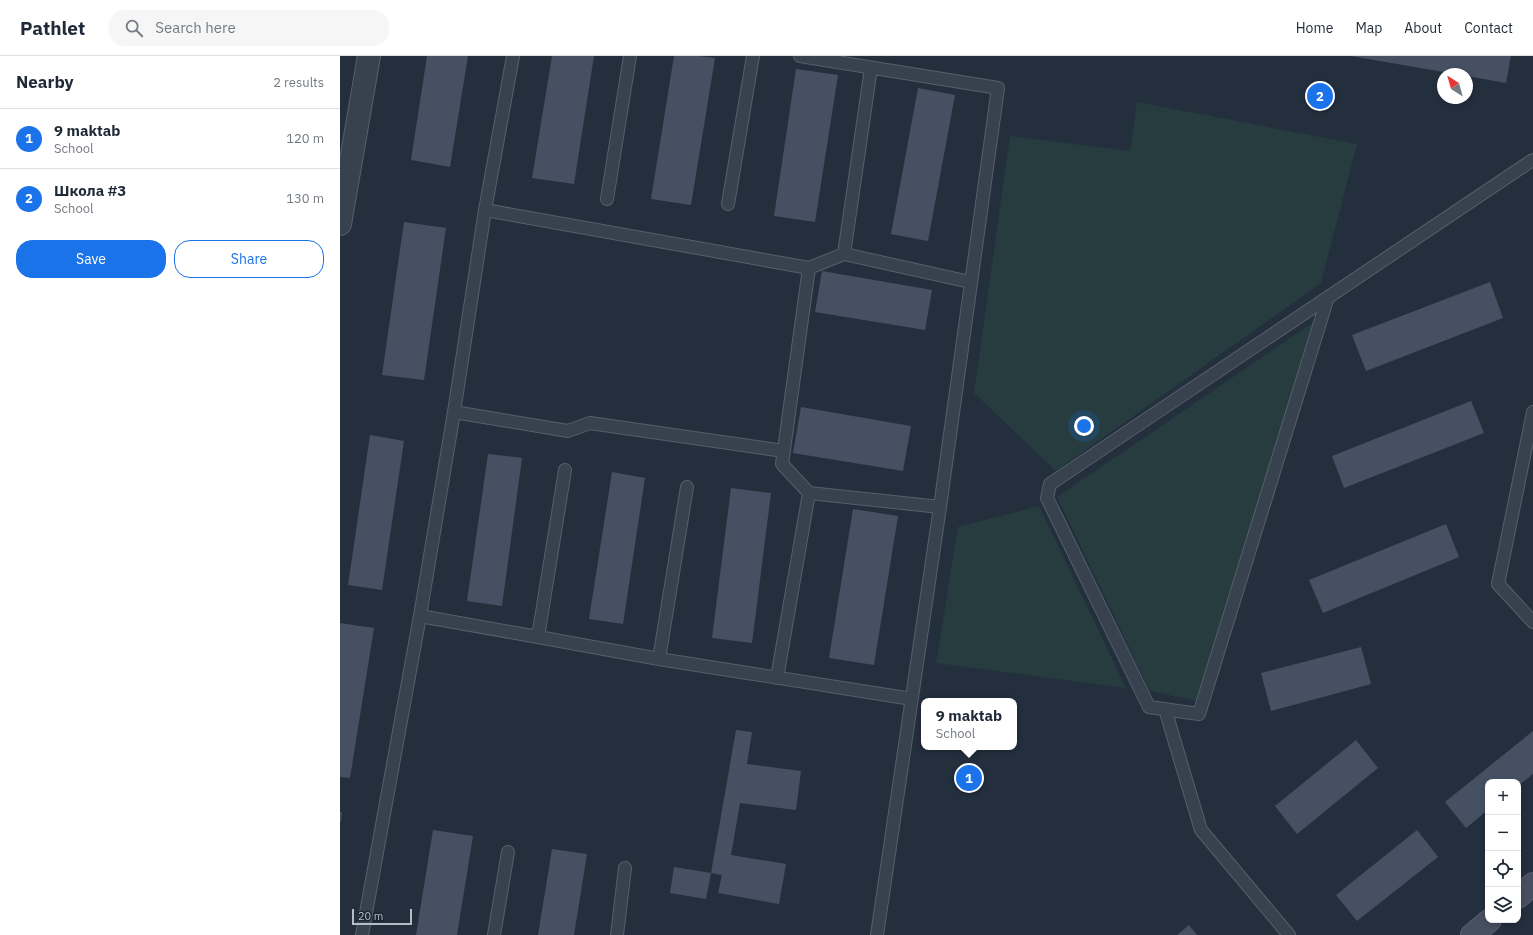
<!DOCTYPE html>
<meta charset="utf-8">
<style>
body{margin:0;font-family:"IBM Plex Sans",sans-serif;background:#f6f6f7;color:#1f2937}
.controls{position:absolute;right:12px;bottom:12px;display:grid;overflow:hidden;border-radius:8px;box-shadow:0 2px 6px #0003}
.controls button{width:36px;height:36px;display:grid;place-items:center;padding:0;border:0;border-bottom:1px solid #e0e1e3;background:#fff;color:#1f2937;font:20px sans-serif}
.compass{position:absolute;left:1097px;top:12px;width:36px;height:36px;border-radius:50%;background:#fff;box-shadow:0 2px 6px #0003;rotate:323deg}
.scale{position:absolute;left:12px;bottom:10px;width:60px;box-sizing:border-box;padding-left:4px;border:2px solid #b4bcc9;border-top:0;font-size:11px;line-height:14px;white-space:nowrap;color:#b4bcc9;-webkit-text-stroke:3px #1d2633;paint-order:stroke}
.you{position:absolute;left:744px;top:370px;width:14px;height:14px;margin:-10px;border:3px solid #fff;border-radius:50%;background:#1a73e8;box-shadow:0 0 0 6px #1a73e833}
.badge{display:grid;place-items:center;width:26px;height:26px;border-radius:50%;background:#1a73e8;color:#fff;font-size:13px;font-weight:700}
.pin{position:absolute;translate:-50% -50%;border:2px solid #fff;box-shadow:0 1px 4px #0006}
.popup{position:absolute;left:581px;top:642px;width:96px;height:52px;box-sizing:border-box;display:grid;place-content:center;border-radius:8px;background:#fff;filter:drop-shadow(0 1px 3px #0005);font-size:13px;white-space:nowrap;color:#747a83}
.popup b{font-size:15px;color:#1f2937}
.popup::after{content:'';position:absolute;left:50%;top:100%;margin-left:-8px;border:8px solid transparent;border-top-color:#fff}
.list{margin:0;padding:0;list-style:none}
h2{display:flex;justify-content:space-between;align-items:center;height:52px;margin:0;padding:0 16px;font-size:17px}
h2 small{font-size:13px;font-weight:400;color:#747a83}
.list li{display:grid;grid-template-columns:26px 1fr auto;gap:12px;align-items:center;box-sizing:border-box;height:60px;padding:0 16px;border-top:1px solid #e0e1e3}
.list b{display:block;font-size:15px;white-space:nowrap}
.list p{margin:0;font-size:13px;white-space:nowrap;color:#747a83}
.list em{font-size:13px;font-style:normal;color:#747a83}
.actions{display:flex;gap:8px;padding:12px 16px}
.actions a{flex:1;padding:9px 0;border:1px solid #1a73e8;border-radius:16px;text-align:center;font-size:14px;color:#1a73e8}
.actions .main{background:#1a73e8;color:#fff}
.icon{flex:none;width:22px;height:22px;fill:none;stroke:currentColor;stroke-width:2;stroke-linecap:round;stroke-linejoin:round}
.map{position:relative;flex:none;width:1193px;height:879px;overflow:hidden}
header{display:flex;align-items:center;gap:24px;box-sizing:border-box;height:56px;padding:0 20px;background:#fff;border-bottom:1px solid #e0e1e3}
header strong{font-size:19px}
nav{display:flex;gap:22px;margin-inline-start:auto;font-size:14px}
.search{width:280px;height:36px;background:#f6f6f7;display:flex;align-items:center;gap:10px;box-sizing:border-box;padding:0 14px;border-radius:16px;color:#747a83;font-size:15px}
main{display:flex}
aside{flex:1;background:#fff}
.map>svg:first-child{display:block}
</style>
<header>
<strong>Pathlet</strong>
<div class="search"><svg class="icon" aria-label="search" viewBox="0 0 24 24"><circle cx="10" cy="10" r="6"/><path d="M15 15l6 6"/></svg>Search here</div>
<nav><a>Home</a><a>Map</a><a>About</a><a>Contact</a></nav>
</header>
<main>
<aside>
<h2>Nearby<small>2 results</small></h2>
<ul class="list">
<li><span class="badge">1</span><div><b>9 maktab</b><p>School</p></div><em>120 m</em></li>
<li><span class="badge">2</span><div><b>Школа #3</b><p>School</p></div><em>130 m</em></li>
</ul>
<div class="actions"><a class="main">Save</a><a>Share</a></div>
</aside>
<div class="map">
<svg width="1193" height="879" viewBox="0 0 1193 879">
<rect width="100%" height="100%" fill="#242f3e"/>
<path fill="#263c3f" d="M797,46L1017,88L981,227L716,415L634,337L670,80L790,95Z
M981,261L857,645L810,635L717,441Z
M699,450L786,632L596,607L618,471Z"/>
<path fill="#455162" d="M87,0H128L110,111L71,104Z
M212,0H254L234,128L192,122Z
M334,0H359L375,2L351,149L311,143Z
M1011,0H1171L1166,27L1127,20V18H1115Z
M456,13L498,19L475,166L434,160Z
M578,32L615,39L588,185L551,178Z
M64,166L106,172L84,324L42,319Z
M482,215L592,234L585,274L475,256Z
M1150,226L1163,262L1026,315L1012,279Z
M1131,345L1144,377L1004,432L992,400Z
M461,351L571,370L563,415L453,397Z
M30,379L64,385L42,534L8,529Z
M148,398L182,402L162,550L127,545Z
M272,416L305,422L283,568L249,563Z
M391,432L431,437L412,587L372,582Z
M513,453L558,460L534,609L489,602Z
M1106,468L1119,501L983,557L969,524Z
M0,567L34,572L10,722L0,721Z
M1021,591L1031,628L931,655L921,617Z
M396,674L412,676L407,708L461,715L456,754L400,747L391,799L446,808L439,848L378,837L382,819L371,817Z
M1193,675V718L1178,730V726H1148V754L1126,772L1105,746Z
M1016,684L1038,712L957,778L935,750Z
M0,756H2L1,766H0Z
M93,774L133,780L117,879H76Z
M1077,774L1098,801L1017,865L996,839Z
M212,793L247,798L234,879H198Z
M334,811L371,817L366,843L330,837Z
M849,869L857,879H837Z"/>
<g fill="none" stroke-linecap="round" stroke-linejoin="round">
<g stroke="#565f6c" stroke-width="14">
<path id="lane" d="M460,0L658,32L600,451L537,879
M267,143L290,0
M388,148L413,0
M145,154L469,212L504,198L531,12
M504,198L630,226
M988,241L859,658L809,651L707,442L710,428L1191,105L1193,104
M114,356L228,375L250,367L444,395
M1193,356L1158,528L1193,566
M225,414L198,581L319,603L572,643
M469,437L600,451
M80,560L198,581
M319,603L347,431
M437,622L469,437L442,408L469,212
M825,653L861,774L949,879
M22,879L80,560L114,356L145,154L173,0
M154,879L168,796
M277,879L285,812"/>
</g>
<g stroke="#565f6c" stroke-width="24">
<path id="street" d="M0,168L29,0"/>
</g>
<g stroke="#565f6c" stroke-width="24">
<path id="secondary" d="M1178,841L1193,828
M1132,879L1150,864"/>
</g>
<use href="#lane" stroke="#38414e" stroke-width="12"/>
<use href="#street" stroke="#38414e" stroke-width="22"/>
<use href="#secondary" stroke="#465061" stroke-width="22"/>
</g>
</svg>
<div class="controls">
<button>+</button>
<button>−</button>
<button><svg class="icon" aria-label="locate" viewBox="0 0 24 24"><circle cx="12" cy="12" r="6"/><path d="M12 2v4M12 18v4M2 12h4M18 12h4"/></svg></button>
<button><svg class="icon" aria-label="layers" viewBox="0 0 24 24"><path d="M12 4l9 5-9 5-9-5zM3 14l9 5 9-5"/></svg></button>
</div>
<svg class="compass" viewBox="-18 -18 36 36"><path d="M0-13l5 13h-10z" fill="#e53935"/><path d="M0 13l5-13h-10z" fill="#747a83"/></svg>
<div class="scale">20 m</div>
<div class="you"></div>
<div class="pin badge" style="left:629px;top:722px">1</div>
<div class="popup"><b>9 maktab</b>School</div>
<div class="pin badge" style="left:980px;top:40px">2</div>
</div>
</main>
